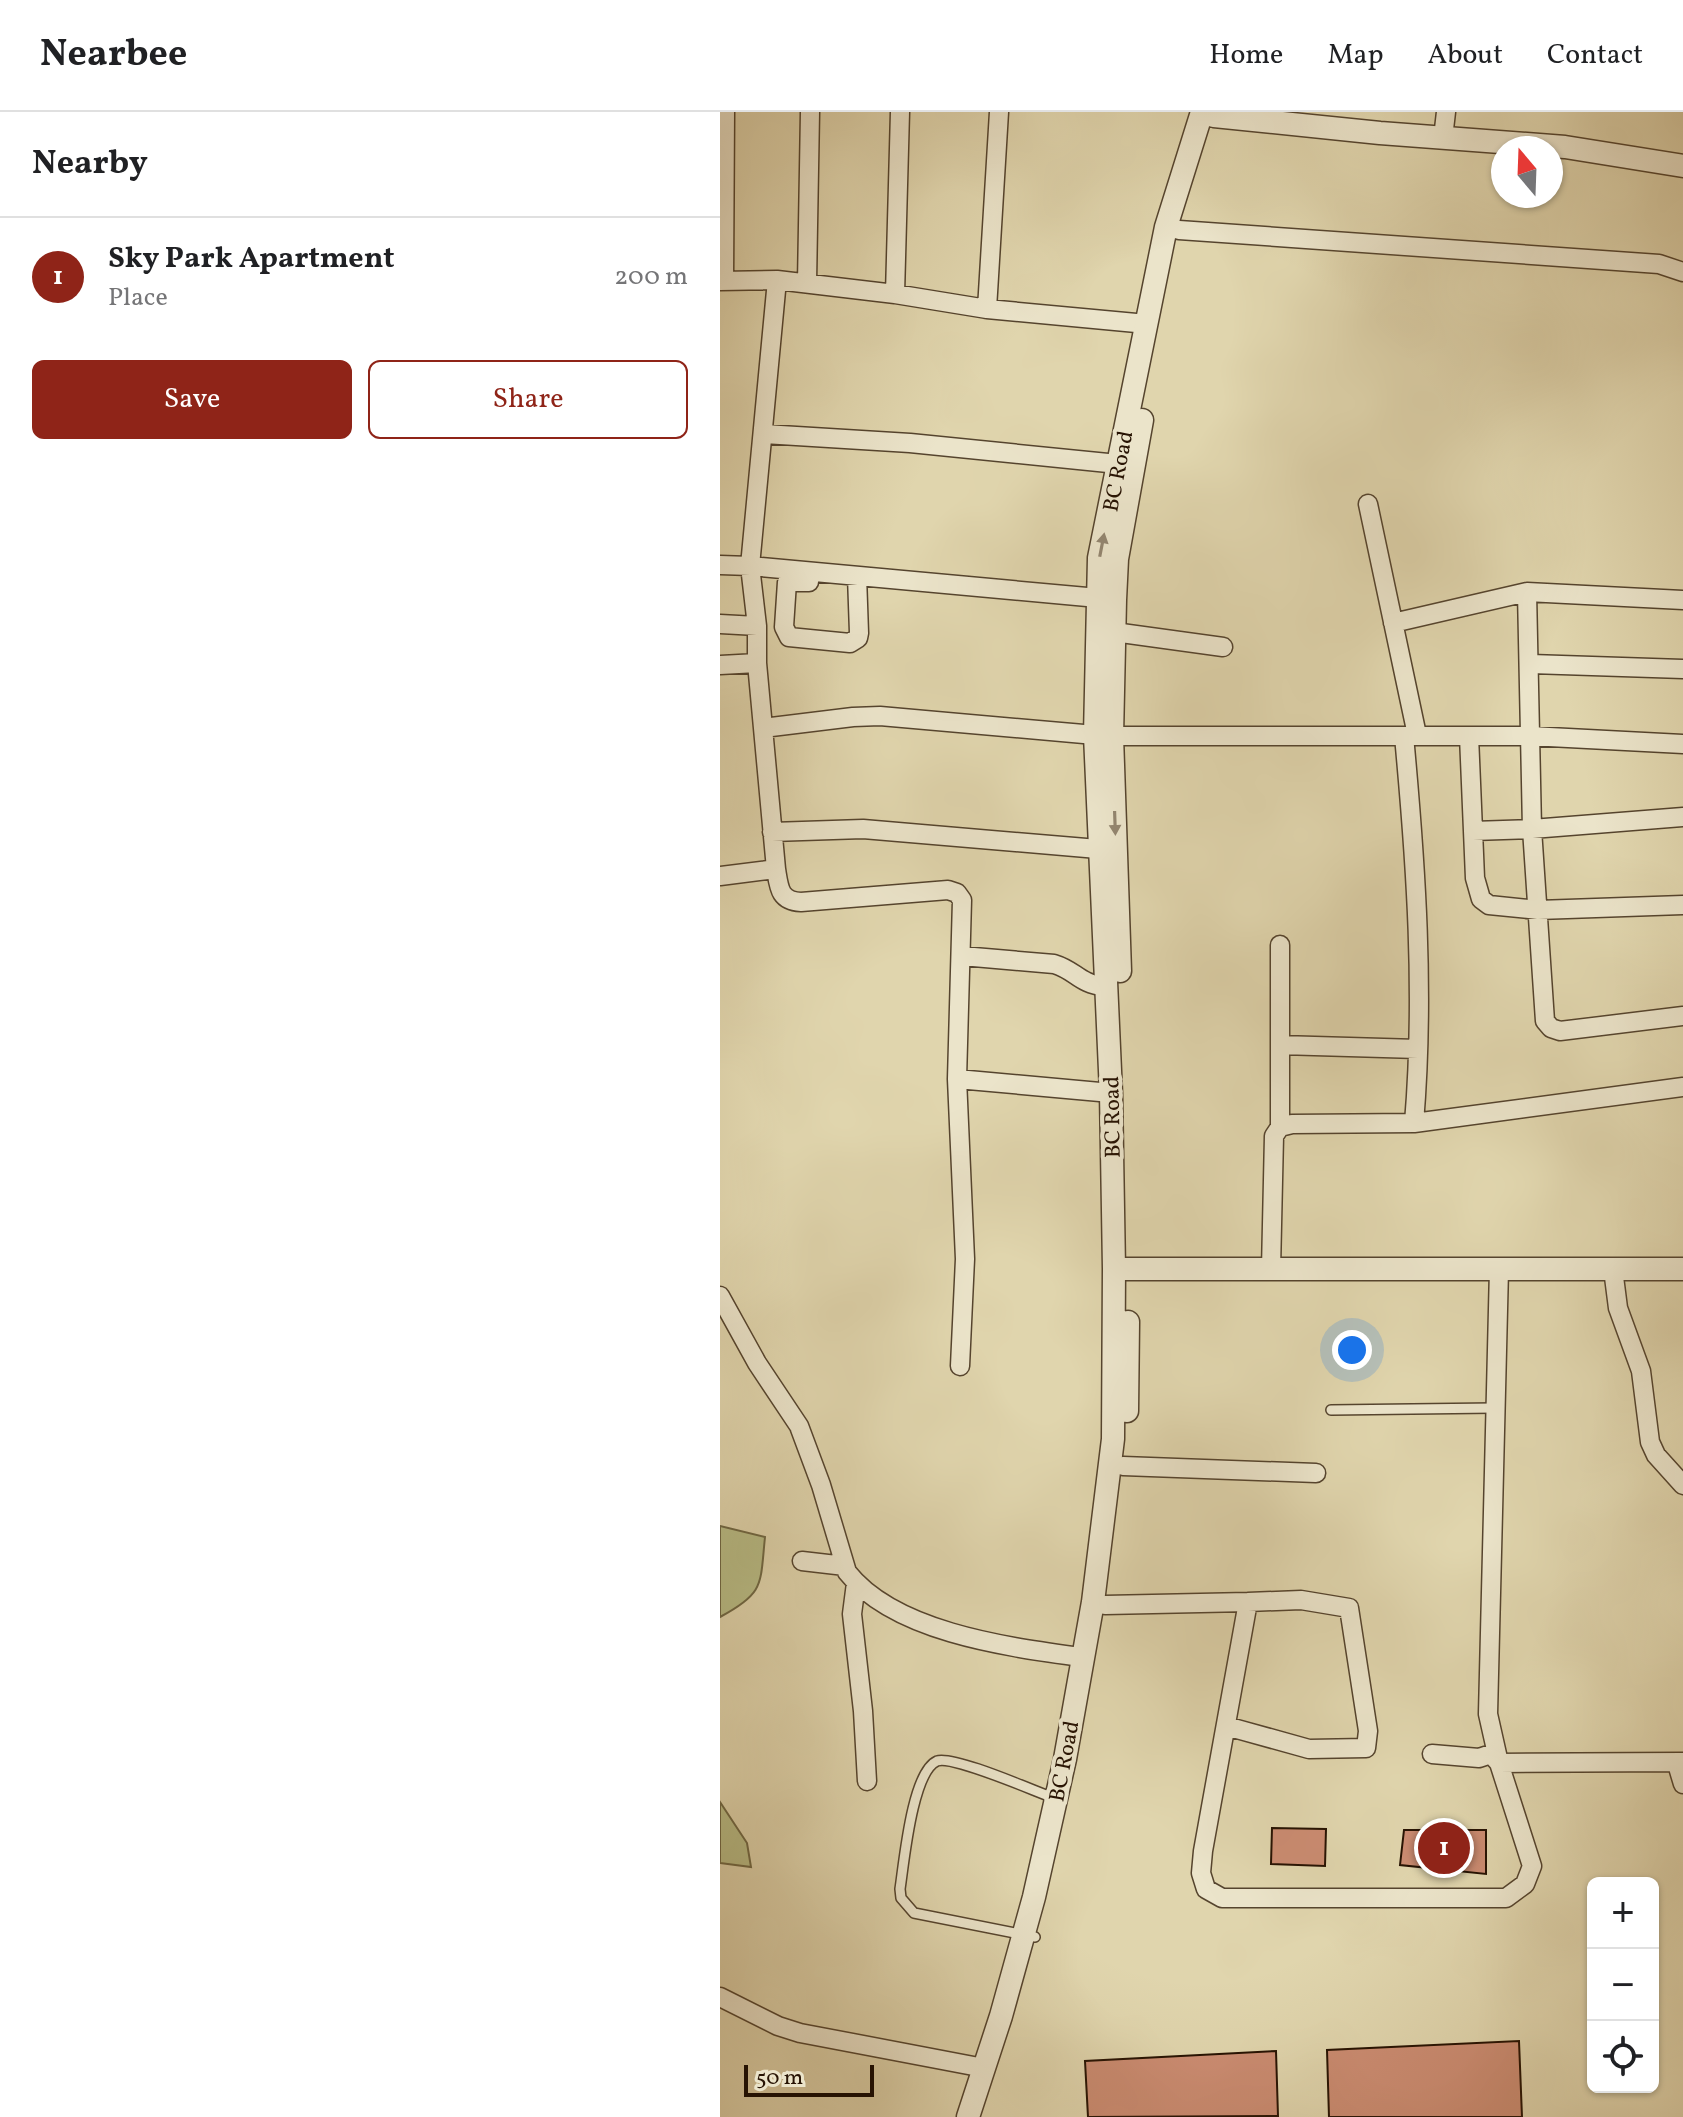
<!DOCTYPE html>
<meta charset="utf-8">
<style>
body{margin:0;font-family:Vollkorn,serif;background:#f2f2f2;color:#202124}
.controls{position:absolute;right:24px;bottom:24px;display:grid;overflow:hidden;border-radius:12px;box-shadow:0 2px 6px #0004}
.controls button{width:72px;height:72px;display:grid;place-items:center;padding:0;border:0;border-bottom:2px solid #e0e0e0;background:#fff;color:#202124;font:40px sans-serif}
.compass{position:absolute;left:771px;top:24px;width:72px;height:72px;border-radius:50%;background:#fff;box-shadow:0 2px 6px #0004;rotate:341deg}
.scale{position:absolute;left:24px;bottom:20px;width:130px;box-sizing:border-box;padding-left:8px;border:4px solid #271303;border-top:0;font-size:22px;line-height:28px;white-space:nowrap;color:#271303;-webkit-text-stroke:6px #ebe4ca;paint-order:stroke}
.you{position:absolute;left:632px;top:1238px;width:28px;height:28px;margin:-20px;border:6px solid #fff;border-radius:50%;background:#1a73e8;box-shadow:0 0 0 12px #1a73e833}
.badge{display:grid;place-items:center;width:52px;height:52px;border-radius:50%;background:#8f2418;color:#fff;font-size:26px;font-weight:700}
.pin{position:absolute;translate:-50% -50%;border:4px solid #fff;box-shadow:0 2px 8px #0006}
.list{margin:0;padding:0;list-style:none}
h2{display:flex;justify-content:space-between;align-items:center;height:104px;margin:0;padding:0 32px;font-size:34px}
h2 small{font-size:26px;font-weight:400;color:#757577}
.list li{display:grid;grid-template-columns:52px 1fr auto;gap:24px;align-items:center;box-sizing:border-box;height:120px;padding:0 32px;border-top:2px solid #e0e0e0}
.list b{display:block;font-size:30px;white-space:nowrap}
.list p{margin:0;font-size:26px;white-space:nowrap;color:#757577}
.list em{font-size:26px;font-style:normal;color:#757577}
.actions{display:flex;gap:16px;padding:24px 32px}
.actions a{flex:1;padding:18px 0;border:2px solid #8f2418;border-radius:12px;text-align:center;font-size:28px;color:#8f2418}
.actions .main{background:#8f2418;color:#fff}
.icon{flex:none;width:44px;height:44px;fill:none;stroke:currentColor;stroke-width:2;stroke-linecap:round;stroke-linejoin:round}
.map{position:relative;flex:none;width:963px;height:2005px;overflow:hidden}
header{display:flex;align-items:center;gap:48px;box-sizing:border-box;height:112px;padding:0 40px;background:#fff;border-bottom:2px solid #e0e0e0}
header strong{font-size:38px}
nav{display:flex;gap:44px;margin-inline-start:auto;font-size:28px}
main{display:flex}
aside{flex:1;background:#fff}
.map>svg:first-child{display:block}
</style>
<header>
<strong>Nearbee</strong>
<nav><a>Home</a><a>Map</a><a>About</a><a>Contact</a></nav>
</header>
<main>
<aside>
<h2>Nearby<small></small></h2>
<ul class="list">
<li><span class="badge">1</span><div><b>Sky Park Apartment</b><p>Place</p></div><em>200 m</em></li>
</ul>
<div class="actions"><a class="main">Save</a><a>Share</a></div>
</aside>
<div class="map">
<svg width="963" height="2005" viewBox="0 0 963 2005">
<rect width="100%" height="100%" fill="#e0d5ad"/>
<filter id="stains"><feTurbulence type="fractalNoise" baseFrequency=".0025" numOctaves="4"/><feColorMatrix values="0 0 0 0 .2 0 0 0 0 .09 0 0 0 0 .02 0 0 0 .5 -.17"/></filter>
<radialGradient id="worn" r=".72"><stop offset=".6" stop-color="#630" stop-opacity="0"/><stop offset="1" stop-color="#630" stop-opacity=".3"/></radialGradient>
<path fill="#b8bc86" stroke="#706844" stroke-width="2" d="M0,1414L45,1425C40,1473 45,1481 0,1505Z
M0,1690L27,1731L31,1755L0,1751Z"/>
<path fill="#cb8c72" stroke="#271303" stroke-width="2" d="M552,1716L606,1717L605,1754L551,1752Z
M684,1718H766V1762L680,1753Z
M799,1929L802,2005H609L607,1938Z
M556,1939L558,2004L368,2005L365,1949Z"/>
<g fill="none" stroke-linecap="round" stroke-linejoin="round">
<g stroke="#55442e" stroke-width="12">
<path id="service" d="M611,1298L774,1296
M315,1825L194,1801L181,1786L180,1777C184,1751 192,1660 217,1649C233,1643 314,1679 334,1686"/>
</g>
<g stroke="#55442e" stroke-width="21">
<path id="minor" d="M180,0L175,182L267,197L427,212
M723,26L726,0
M459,118L939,152L963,160
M4,168L5,0
M57,168L30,454L389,487
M0,169L57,168L175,182
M87,171L90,0
M267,197L279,0
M44,322L190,331L398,352
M648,392L697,623
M0,453L30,454L37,514V551L0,553
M89,470H67L64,515L69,525L130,531L138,526L139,521L137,464
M807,480L963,488
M673,511L807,480L812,717L825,909L831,916L840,919L963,904
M0,512L37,514
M394,520L503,535
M37,551L56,757C59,775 59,789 81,790L228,778L237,781L242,788L237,967L245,1147L240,1254
M811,552L963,557
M43,616L133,605L160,604L375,623
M392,624H810L963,632
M749,624L755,766L761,787L769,793L818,798L963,793
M753,719L812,717L963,705
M52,720L143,717L378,737
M0,764L56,757
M560,833V1015
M242,844L334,852C357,859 357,871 386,875
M560,933L698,937
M237,967L391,981
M694,1011L963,975
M551,1157L554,1024L560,1015L572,1012L694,1011C705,881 696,753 684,624
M779,1157L768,1602L779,1651
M893,1157L898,1196L921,1259L930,1330L936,1343L963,1373
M0,1184L37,1251L79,1314L101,1373L127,1460C175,1521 289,1535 361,1545
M403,1354L596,1361
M82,1449L125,1454
M136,1471L132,1502L143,1599L147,1669
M385,1493L528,1490L483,1739L481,1761L486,1777L502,1786H786L805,1772L812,1754L779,1651L963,1650
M506,1614L589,1637L646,1636L648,1619L629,1496L581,1488L528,1490
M712,1642L759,1646L771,1642L779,1651
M957,1652L963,1672
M0,1885L58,1914L80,1921L264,1956"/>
</g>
<g stroke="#55442e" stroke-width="25">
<path id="tertiary" d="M482,0L494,4L660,21L845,35L963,54
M400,859L392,624L395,488L397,447L422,308
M394,1157H963
M407,1299L408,1210
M248,2005L281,1904L314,1785L345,1647L373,1490L393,1327L394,1157L391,981L375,623L379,446L446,115L482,0"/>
</g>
<use href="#service" stroke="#ebe4ca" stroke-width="9"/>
<use href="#minor" stroke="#ebe4ca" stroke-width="18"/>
<use href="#tertiary" stroke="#ebe4ca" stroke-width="22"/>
</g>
<defs><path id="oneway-solid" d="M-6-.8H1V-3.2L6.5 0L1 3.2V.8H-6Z" transform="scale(2)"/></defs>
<g fill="#938670">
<use href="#oneway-solid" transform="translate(382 433) rotate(-79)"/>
<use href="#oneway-solid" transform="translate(395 711) rotate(88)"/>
</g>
<g text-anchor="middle" stroke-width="8" stroke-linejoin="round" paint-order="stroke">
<g font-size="22" fill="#271303" stroke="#ebe4ca">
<text transform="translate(397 359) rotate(-79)" y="8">BC Road</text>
<text transform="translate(391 1005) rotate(-91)" y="8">BC Road</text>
<text transform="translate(343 1649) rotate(-79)" y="8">BC Road</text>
</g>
</g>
<rect width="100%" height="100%" filter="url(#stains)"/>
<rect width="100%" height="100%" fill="url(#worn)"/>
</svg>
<div class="controls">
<button>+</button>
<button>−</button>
<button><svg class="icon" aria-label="locate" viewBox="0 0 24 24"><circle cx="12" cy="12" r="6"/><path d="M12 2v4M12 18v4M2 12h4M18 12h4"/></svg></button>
</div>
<svg class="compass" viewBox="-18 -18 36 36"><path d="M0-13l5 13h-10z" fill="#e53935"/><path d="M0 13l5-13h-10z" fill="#757577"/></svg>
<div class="scale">50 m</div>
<div class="you"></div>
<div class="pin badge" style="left:724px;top:1736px">1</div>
</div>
</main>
